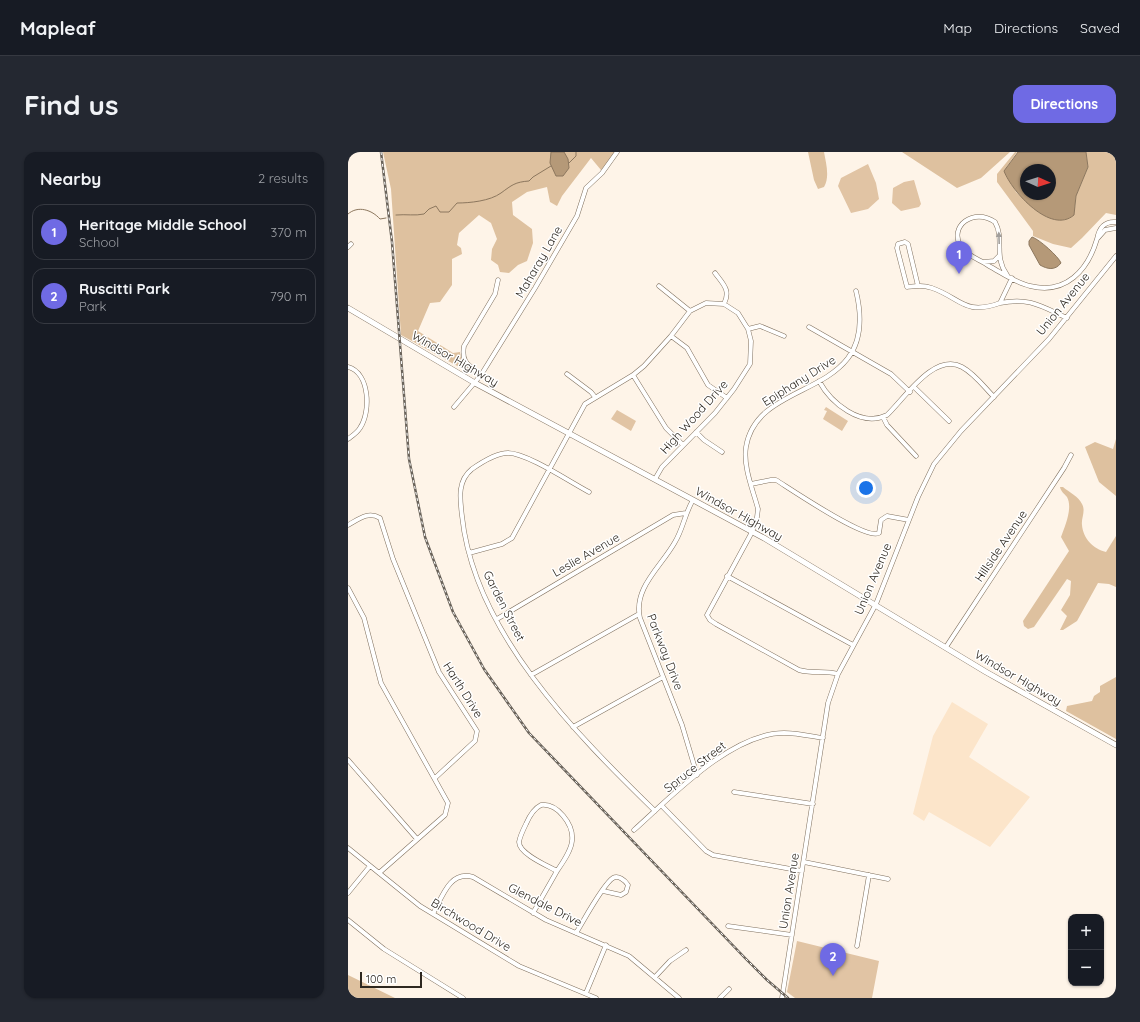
<!DOCTYPE html>
<meta charset="utf-8">
<style>
body{margin:0;font-family:Quicksand,sans-serif;background:#242831;color:#f1f3f6}
.controls{position:absolute;right:12px;bottom:12px;display:grid;overflow:hidden;border-radius:8px;box-shadow:0 1px 3px #0004}
.controls button{width:36px;height:36px;display:grid;place-items:center;padding:0;border:0;border-bottom:1px solid #363941;background:#171b24;color:#f1f3f6;font:20px sans-serif}
.compass{position:absolute;left:672px;top:12px;width:36px;height:36px;border-radius:50%;background:#171b24;box-shadow:0 1px 3px #0004;rotate:93deg}
.scale{position:absolute;left:12px;bottom:10px;width:62px;box-sizing:border-box;padding-left:4px;border:2px solid #2e2820;border-top:0;font-size:11px;line-height:14px;white-space:nowrap;color:#2e2820;-webkit-text-stroke:3px #fff;paint-order:stroke}
.you{position:absolute;left:518px;top:336px;width:14px;height:14px;margin:-10px;border:3px solid #fff;border-radius:50%;background:#1a73e8;box-shadow:0 0 0 6px #1a73e833}
.badge{display:grid;place-items:center;width:26px;height:26px;border-radius:50%;background:#6f6ae4;color:#fff;font-size:13px;font-weight:700}
.pin{position:absolute;translate:-50% -33px;filter:drop-shadow(0 1px 2px #0008)}
.pin::after{content:'';position:absolute;top:21px;width:14px;height:12px;background:inherit;clip-path:polygon(0 0,100% 0,50% 100%)}
.list{margin:0;padding:0;list-style:none}
h2{display:flex;justify-content:space-between;align-items:center;height:52px;margin:0;padding:0 16px;font-size:17px}
h2 small{font-size:13px;font-weight:400;color:#9ea1a6}
.list li{display:grid;grid-template-columns:26px 1fr auto;gap:12px;align-items:center;box-sizing:border-box;height:56px;margin:0 8px 8px;padding:0 8px;border:1px solid #363941;border-radius:12px}
.list b{display:block;font-size:15px;white-space:nowrap}
.list p{margin:0;font-size:13px;white-space:nowrap;color:#9ea1a6}
.list em{font-size:13px;font-style:normal;color:#9ea1a6}
.map{position:relative;flex:none;width:768px;height:846px;overflow:hidden;border-radius:12px}
header{display:flex;align-items:center;gap:24px;box-sizing:border-box;height:56px;padding:0 20px;background:#171b24;border-bottom:1px solid #363941}
header strong{font-size:19px}
nav{display:flex;gap:22px;margin-inline-start:auto;font-size:14px}
.intro{display:flex;align-items:center;justify-content:space-between;box-sizing:border-box;height:96px;padding:0 24px}
h1{margin:0;font-size:28px}
.button{padding:10px 18px;border-radius:12px;background:#6f6ae4;color:#fff;font-size:14px;font-weight:700}
main{display:flex;gap:24px;padding:0 24px}
aside{flex:1;background:#171b24;border-radius:12px;box-shadow:0 1px 3px #0004}
.map>svg:first-child{display:block}
</style>
<header>
<strong>Mapleaf</strong>
<nav><a>Map</a><a>Directions</a><a>Saved</a></nav>
</header>
<div class="intro"><h1>Find us</h1><a class="button">Directions</a></div>
<main>
<aside>
<h2>Nearby<small>2 results</small></h2>
<ul class="list">
<li><span class="badge">1</span><div><b>Heritage Middle School</b><p>School</p></div><em>370 m</em></li>
<li><span class="badge">2</span><div><b>Ruscitti Park</b><p>Park</p></div><em>790 m</em></li>
</ul>
</aside>
<div class="map">
<svg width="768" height="846" viewBox="0 0 768 846">
<rect width="100%" height="100%" fill="#fef4e8"/>
<path fill="#fce5ca" d="M604,550L640,572L621,605L682,645L642,695L581,660L576,669L565,662L585,584Z"/>
<path fill="#e1c4a4" d="M520,12L528,31L531,47L520,57L503,61L490,34L493,26Z
M566,28L573,52L571,55L553,59L544,51L545,36L556,30Z
M478,255L500,269L494,279L475,267L479,259L476,258Z
M269,258L288,269L283,279L263,267Z
M449,789L531,809L524,846H447L439,840Z"/>
<path fill="#dec19f" d="M35,0H268L253,18L243,6L214,44L209,54L202,50L199,35L179,40L164,50L165,63L184,77L185,91L179,109L170,113L161,121L152,120L150,113L143,108L144,97L149,87L143,71L131,63L111,81L109,93L113,96L114,102L104,107V133L92,150L82,151L70,179L105,201L112,200L114,210L123,219L122,221L53,183L43,37Z
M460,0H476C478,11 482,25 476,35L470,37L466,28Z
M554,0H662L633,26L609,36Z
M667,0H669L658,16L668,40L692,61L727,55L728,44L740,15L738,0H768V63L758,61L734,86L723,96L705,92L685,84V79L649,30V22Z
M768,287V344L751,330L737,295L747,290L765,297Z
M712,335H715C721,340 731,345 734,352C738,359 733,366 734,373C735,386 745,397 758,400L768,384V435L761,432L750,431L729,469L715,478H712L719,464L713,458L722,443L723,429L719,427L686,475L680,477L676,474L675,469L721,399L713,385C717,374 725,356 719,345C716,341 713,340 712,335Z
M768,525V587L718,559L719,554L744,549L746,544L752,540V534Z
M0,823L47,846H0Z"/>
<path fill="#b59978" stroke="#8c775e" fill-rule="evenodd" d="M203,0H216L220,7L221,16L215,24H208L202,11Z
M670,0H738L740,15L728,44L726,63C703,83 664,40 656,19ZM678,18H702V42H678Z
M684,85C691,87 711,105 713,111C707,119 699,117 692,113L681,93V89Z"/>
<g fill="none" stroke-linecap="round" stroke-linejoin="round">
<path stroke="#8c775e" stroke-width="1" d="M221,11L228,4V0
M0,62C10,53 24,58 32,67L38,66
M48,63C58,62 67,64 76,62L81,57L88,54L92,60H101L109,51C122,51 142,49 153,41C164,33 167,30 181,29L185,25L203,14
M0,845L1,846"/>
<g stroke="#80715f" stroke-width="5">
<path id="minor" d="M768,70C756,69 751,76 749,87L757,78L768,76
M0,95L3,92
M636,110L646,109L651,104
M367,121C375,132 383,138 376,152
M659,123C645,103 657,88 647,70C626,55 600,74 613,95C619,104 633,108 641,114C654,121 668,131 682,134C718,143 740,118 749,87
M311,134L342,159
M570,134L560,92L557,90L550,92L549,96L559,135C568,134 575,133 584,136C613,146 616,164 652,151L664,126
M652,151C681,145 693,154 719,166
M461,175L543,222L562,240
M400,177L412,174L436,184
M323,184L339,196L360,233L379,246
M0,215C22,221 23,260 12,276C9,281 4,284 0,287
M219,222L243,240L247,245
M133,223C121,213 113,211 116,194L147,142L150,128
M285,223L318,276L335,293
M471,229C483,251 513,276 539,263C557,246 586,200 614,215C627,222 636,235 646,245
M566,235L601,269
M106,255L133,223L187,136L229,64L238,36L254,21L269,0
M535,265L539,273L568,304
M348,280L356,288L374,300
M403,332L423,328H428C444,338 519,389 531,381L533,368L539,364L561,368
M241,340C222,330 179,301 160,301C148,301 134,310 124,317C109,329 112,347 114,364C126,480 228,582 307,659
M345,348C337,361 335,377 327,390C313,415 285,436 292,466L334,573L349,623
M0,373C11,367 20,359 32,366L45,407L91,520L129,579L127,589L87,626
M121,401L154,392L164,386L237,252L285,223L296,214L323,184L342,159L358,151L376,152L390,161L400,177L403,189L402,212L386,237L367,261L314,315L307,327
M379,424L505,493
M0,436L16,466L33,531L100,651L97,663L31,721
M149,467L325,363L338,361
M598,495L716,316L723,303
M490,522C477,518 464,522 451,518L368,472L362,468L359,463L404,380L409,365L410,357C405,338 395,315 398,295C410,221 535,251 508,139
M183,523L291,462
M225,575L315,525
M0,608L69,687
M386,640L465,652
M193,653C209,651 226,672 224,689C223,699 215,710 209,719C200,714 171,702 171,690C172,684 175,678 178,672C181,665 185,657 193,653Z
M314,654L358,699L365,703L454,719
M286,678C323,645 383,581 436,581C449,581 462,584 475,586
M0,696L72,754L171,814L248,846
M456,710L540,727
M0,741L22,714
M185,761L209,719
M85,762C94,745 102,718 125,725L198,768L281,804L331,846
M0,768L36,797L115,846
M380,774L444,783
M228,781C235,770 255,732 265,726C270,723 277,728 280,733L278,740L273,743L255,739
M509,794L521,723
M307,825L322,809L338,798
M238,841L258,793
M372,846L381,837
M434,846L480,551L490,522L528,452L570,345L586,312L613,279L701,187L768,104"/>
</g>
<g stroke="#80715f" stroke-width="6">
<path id="major" d="M0,156L127,231L416,386L638,520L768,593"/>
</g>
<use href="#minor" stroke="#fff" stroke-width="4"/>
<use href="#major" stroke="#fff" stroke-width="5"/>
<g stroke="#696259" stroke-width="2.5">
<path id="rail" d="M33,0L44,90L61,307L77,385L105,460L136,517L181,581L397,806L419,828L440,846"/>
</g>
<use href="#rail" stroke="#fff" stroke-width="1" stroke-dasharray="3" stroke-linecap="butt"/>
</g>
<defs><path id="oneway-solid" d="M-6-.8H1V-3.2L6.5 0L1 3.2V.8H-6Z"/></defs>
<use fill="#a19e9b" href="#oneway-solid" transform="translate(651 86) rotate(-92)"/>
<g text-anchor="middle" stroke-width="3" stroke-linejoin="round" paint-order="stroke">
<g font-size="12" fill="#2e2820" stroke="#fff">
<text transform="translate(191 110) rotate(-60)" y="4">Maharay Lane</text>
<text transform="translate(715 152) rotate(-51)" y="4">Union Avenue</text>
<text transform="translate(107 207) rotate(30)" y="4">Windsor Highway</text>
<text transform="translate(451 229) rotate(-32)" y="4">Epiphany Drive</text>
<text transform="translate(346 265) rotate(-48)" y="4">High Wood Drive</text>
<text transform="translate(391 362) rotate(29)" y="4">Windsor Highway</text>
<text transform="translate(653 394) rotate(-56)" y="4">Hillside Avenue</text>
<text transform="translate(238 403) rotate(-30)" y="4">Leslie Avenue</text>
<text transform="translate(525 427) rotate(-67)" y="4">Union Avenue</text>
<text transform="translate(156 454) rotate(63)" y="4">Garden Street</text>
<text transform="translate(317 500) rotate(69)" y="4">Parkway Drive</text>
<text transform="translate(670 526) rotate(30)" y="4">Windsor Highway</text>
<text transform="translate(115 538) rotate(58)" y="4">Harth Drive</text>
<text transform="translate(347 615) rotate(-38)" y="4">Spruce Street</text>
<text transform="translate(441 739) rotate(-81)" y="4">Union Avenue</text>
<text transform="translate(197 753) rotate(27)" y="4">Glendale Drive</text>
<text transform="translate(123 773) rotate(31)" y="4">Birchwood Drive</text>
</g>
</g>
</svg>
<div class="controls">
<button>+</button>
<button>−</button>
</div>
<svg class="compass" viewBox="-18 -18 36 36"><path d="M0-13l5 13h-10z" fill="#e53935"/><path d="M0 13l5-13h-10z" fill="#9ea1a6"/></svg>
<div class="scale">100 m</div>
<div class="you"></div>
<div class="pin badge" style="left:611px;top:122px">1</div>
<div class="pin badge" style="left:485px;top:824px">2</div>
</div>
</main>
